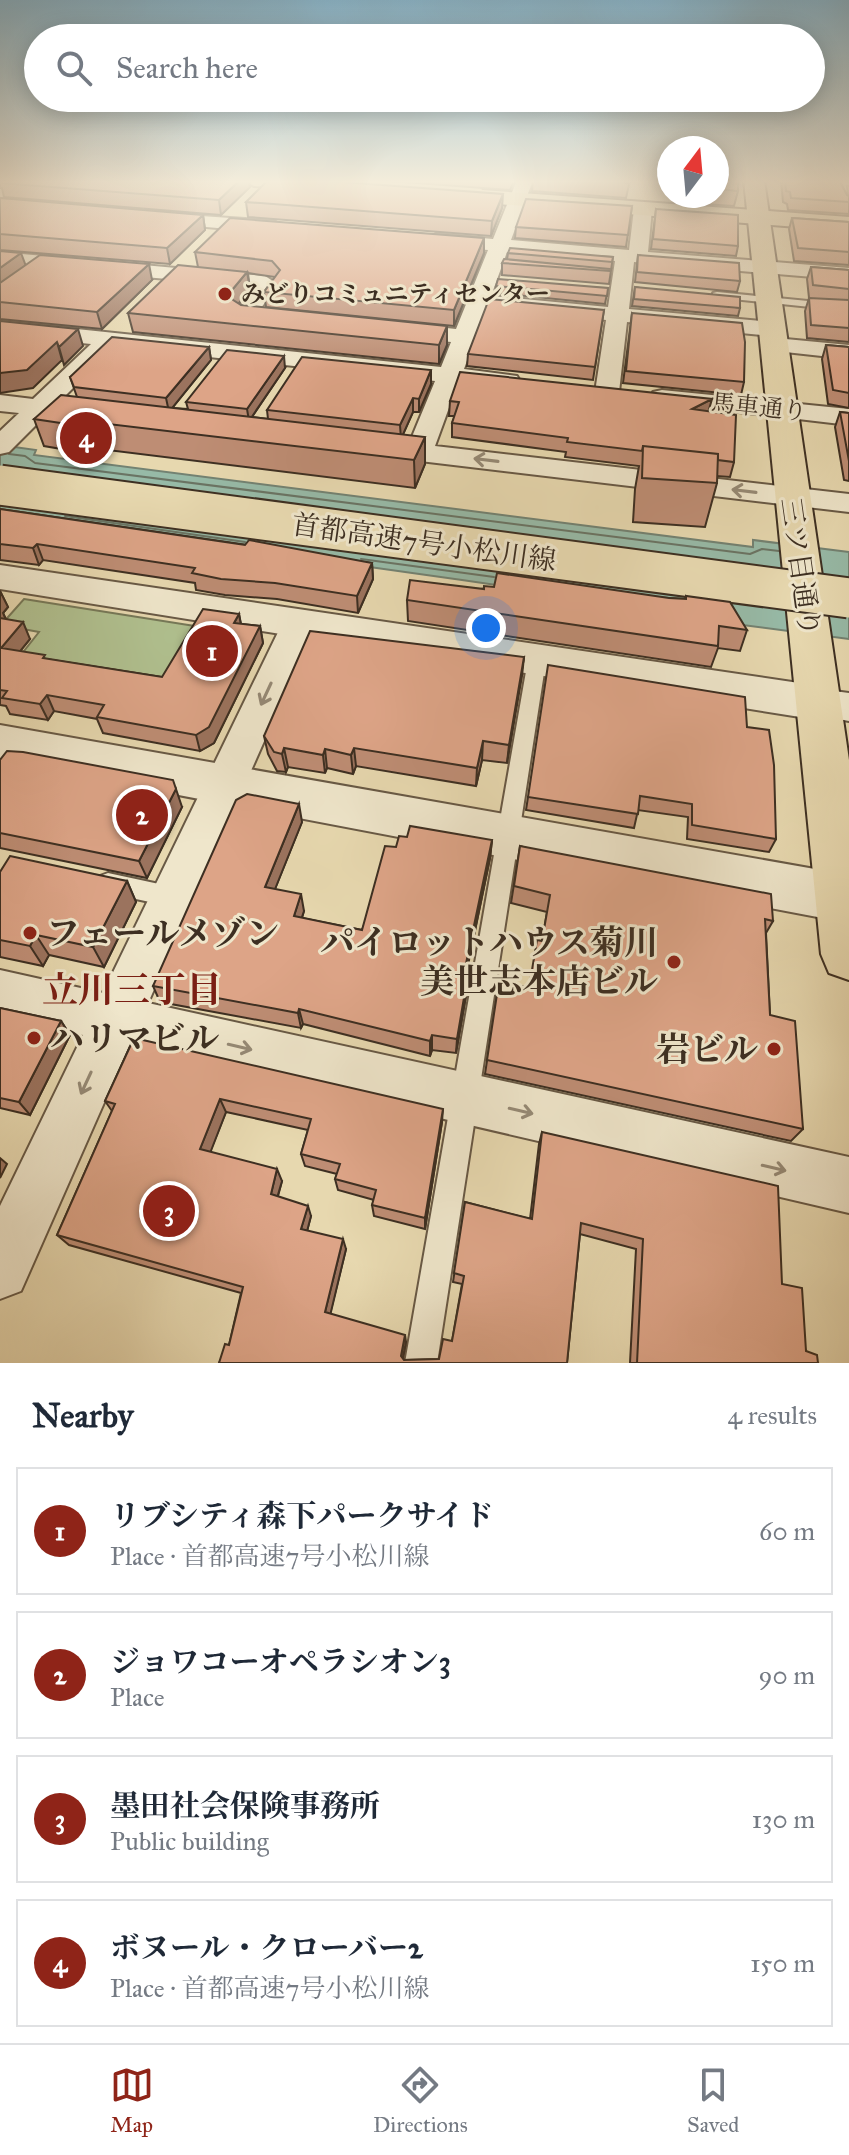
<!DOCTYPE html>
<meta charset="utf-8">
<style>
body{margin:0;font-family:"IM FELL Great Primer","Noto Serif JP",serif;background:#f6f6f7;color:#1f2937}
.compass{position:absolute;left:657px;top:136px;width:72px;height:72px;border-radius:50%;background:#fff;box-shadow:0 4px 20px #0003;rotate:16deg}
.you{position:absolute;left:486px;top:628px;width:28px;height:28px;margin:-20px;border:6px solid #fff;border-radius:50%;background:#1a73e8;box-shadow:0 0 0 12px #1a73e833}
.badge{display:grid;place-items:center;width:52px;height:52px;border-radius:50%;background:#8f2418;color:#fff;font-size:26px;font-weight:700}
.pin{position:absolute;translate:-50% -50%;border:4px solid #fff;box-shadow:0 2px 8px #0006}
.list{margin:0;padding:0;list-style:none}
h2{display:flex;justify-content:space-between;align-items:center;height:104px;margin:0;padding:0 32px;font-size:34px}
h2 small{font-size:26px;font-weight:400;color:#747a83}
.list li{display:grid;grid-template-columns:52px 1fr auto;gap:24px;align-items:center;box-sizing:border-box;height:128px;margin:0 16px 16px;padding:0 16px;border:2px solid #e0e1e3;border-radius:0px}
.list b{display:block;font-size:30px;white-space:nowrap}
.list p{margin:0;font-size:26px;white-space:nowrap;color:#747a83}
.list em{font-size:26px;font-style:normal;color:#747a83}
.icon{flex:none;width:44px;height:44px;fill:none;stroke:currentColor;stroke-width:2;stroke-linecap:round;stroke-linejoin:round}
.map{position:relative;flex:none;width:849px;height:1363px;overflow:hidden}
.search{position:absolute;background:#fff;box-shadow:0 4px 20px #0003;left:24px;right:24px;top:24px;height:88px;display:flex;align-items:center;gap:20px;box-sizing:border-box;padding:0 28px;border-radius:44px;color:#747a83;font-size:30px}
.sheet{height:680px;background:#fff}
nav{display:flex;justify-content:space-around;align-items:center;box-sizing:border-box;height:112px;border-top:2px solid #e0e1e3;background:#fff;font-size:22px;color:#747a83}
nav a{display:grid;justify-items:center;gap:4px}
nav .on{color:#8f2418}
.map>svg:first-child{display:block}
</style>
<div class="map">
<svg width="849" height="1363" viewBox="0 0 849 1363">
<rect width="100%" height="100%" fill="#e7d8af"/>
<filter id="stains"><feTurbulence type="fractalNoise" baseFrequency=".0025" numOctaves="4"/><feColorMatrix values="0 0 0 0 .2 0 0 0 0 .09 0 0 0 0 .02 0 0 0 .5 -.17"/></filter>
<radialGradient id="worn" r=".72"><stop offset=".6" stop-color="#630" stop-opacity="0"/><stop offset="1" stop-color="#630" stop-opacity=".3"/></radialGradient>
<path fill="#b0c08f" stroke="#767858" stroke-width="2" d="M24,599L201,627L166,682L13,665L39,632L1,625Z"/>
<path fill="#97baa7" stroke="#738272" stroke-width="2" d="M0,445L36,450L34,455L753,547V540L849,552V639L727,623L614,602L462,580L0,515Z"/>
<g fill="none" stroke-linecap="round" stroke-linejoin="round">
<path stroke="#6a7464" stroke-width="2" d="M9,454L25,456L35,463L750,554L762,549L779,551
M65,516L245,542
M361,559L494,577"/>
<g stroke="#685945" stroke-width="4">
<path id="service" d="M837,180H845L849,207L845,204Z
M717,292L849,305V311L713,297V293Z
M537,654L546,660L437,1363H405L528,660Z
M108,873L173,887L181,890L184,897L181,904L173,907L108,893L100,890L97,883L100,876Z"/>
</g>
<g stroke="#685945" stroke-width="4">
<path id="minor" d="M13,180H32L0,200V188Z
M517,180H533L511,240L629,250L634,209L643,204L652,209L648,252L849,268V280L634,262L629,309L773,322L784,329L773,336L627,322L619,392L616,397H598L595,392L606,320L486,308L464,369L517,376L520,381L517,386L508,388L458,383L435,446L849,494V512L378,456L368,454L365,448L368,442L378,440L409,444L435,381L114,347L59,402L102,409L106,414L102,419L93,422L45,416L9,452L0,454V431L19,413L0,411V395L33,399L91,344L0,335V321L441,367L451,342L400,337L389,330L400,323L456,329L488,250L436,246L427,240L436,234L493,239ZM507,252L615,261L608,307L491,296Z
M833,180H849V185L835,184Z
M157,213L274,221L283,227L274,233L151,222L148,218Z
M0,252L265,276L279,285L260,309L289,313L292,318L281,325L236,319L233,314L256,287L0,264Z
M775,338L849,345V359L767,350L764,345L767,340Z
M662,390L849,409V425L653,402L650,397L653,392Z
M299,613L311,616L316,624L148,1003L849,1157V1213L129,1046L21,1291L0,1299V1206L83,1035L0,1016V970L103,993L282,624L287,616Z
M819,689L849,693V721L806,713L801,703L806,693Z"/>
</g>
<g stroke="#685945" stroke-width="4">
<path id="tertiary" d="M0,565L819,686L835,691L842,703L835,715L819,720L0,589Z
M0,725L849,875V923L0,761Z"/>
</g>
<g stroke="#3d2f22" stroke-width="4">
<path id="primary" d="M744,180H764L849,760V980L829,973L821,954Z"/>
</g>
<g stroke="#3d2f22" stroke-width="4">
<path id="trunk" d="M244,180H415L472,184L479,186L482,190L849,217V231L445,200L438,198L435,194L337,187L328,191L254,186Z"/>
</g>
<use href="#service" fill="#efe6cb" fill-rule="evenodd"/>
<use href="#minor" fill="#efe6cb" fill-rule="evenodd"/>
<use href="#tertiary" fill="#efe6cb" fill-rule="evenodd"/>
<use href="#primary" fill="#e7d8af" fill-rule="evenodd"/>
<use href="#trunk" fill="#e7d8af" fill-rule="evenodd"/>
<g stroke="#3d2f22" stroke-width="43" stroke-linecap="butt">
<path id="motorway-bridge" d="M0,485L849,598"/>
</g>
<use href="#motorway-bridge" stroke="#e7d8af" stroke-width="39"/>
</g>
<path fill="#be8d74" stroke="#3d2f22" stroke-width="2" d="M0,180H249L250,187L221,215L4,197L2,188H0Z
M377,180H514L510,190Z
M533,180H630L626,198L532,191Z
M717,180L738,191L734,206L690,203L691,196H717Z
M781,180H839L847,195L849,196V214L788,210L787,204L783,202Z
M0,198L203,215L205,230L170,264L0,250Z
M246,202L502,208L491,236L248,217Z
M632,206L626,247L515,238L516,227Z
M656,209L738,246L736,256L651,249Z
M792,218L849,222V265L794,261L789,229Z
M0,251L25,265L152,280L102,329L0,319Z
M195,252L484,253L454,326L266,307L264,292L275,277L248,273L250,289L239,304L241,305L447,345L439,364L133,332L128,313L198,267Z
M508,253L613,257L609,284L502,275V263L507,260Z
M638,255L740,281L737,292L635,282Z
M811,267L849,270V342L807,338L805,311L809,298L807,279Z
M496,286L608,288L605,304L495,293Z
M635,287L740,308L738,316L632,306Z
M604,310L593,380L467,366L468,354Z
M632,313L744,382L741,395L623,383Z
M826,345L849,347V408L828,404L822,359Z
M209,347L211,360L172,408L188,409L186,402L285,368L252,417L268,419L267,410L431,384L419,412H413L403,434L425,464L415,488L108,450L102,456L44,446L34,419L77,397L70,377Z
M450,401L708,411L734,462L730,477L717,476V483L705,527L633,522L635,489L639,466L565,457L566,452L452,437V423L455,416H449Z
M840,412L849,413V481L844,480L835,427Z
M0,509L372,563L373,579L358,613L277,599L225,595L196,590L195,583L43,560L39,565L0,560Z
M494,587L685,599L686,596L747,630L740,651L718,648L711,667L408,621L407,600Z
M0,591L8,607L3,613L6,619L30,639L20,651L46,659L162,677L239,614L241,624L260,626L263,643L214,743L200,751L103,733L97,719L54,711L48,720L10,714L6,706L0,705Z
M524,657L507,763L482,760L476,786L356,766L353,774L327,768L325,773L288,767L286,772L277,771L268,754L264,736Z
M747,727L776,839L769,852L687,839L688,817L638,810L634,828L526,810L528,797Z
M0,760L182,807L147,878L0,848Z
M302,822L275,889L304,911L302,918L362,930L396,847L492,840L490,858L466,973L467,990L456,1053L432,1050L430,1056L303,1024L301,1028L160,1002L153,986Z
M520,846L773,921L766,933L770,1015L803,1129L791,1141L485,1074L499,981L529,988L542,941L547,912L511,903Z
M0,872L127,881L136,902L104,967L49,955L43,966L0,957Z
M0,1008L61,1021L70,1035L30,1115L0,1108Z
M134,1038L442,1122L425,1229L374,1216L372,1205L374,1200L338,1190L335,1179L337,1174L305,1166L301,1154L308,1130L226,1112L210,1152L282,1181L278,1196L311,1216L307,1231L346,1249L330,1314L406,1342L403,1358L404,1360L439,1359L452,1341L462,1284L453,1282L465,1202L530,1219L539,1144L542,1132L782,1284L806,1351L818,1363H630L636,1249L580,1234L567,1363H219L229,1345L241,1293L69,1245L57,1235L112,1111L105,1101Z"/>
<path fill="#9b735e" stroke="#3d2f22" stroke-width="2" d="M240,180H249L250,187L221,215L219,200Z
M503,194L502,208L491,236L492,221Z
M203,215L205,230L170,264L167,248Z
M484,238V253L454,326V310Z
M21,253L27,269L0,289V268Z
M149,264L152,280L102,329L97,312Z
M247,272L250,289L230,314L227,296Z
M447,326V345L439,364V345Z
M78,329L83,346L64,365L59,347Z
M57,342L62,360L33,388L0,393V373Z
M209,347L211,360L169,412L166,398Z
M284,356L285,368L249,421L247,409Z
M431,370V384L419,412V399Z
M413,398V412L401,439L400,425Z
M712,399L708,413L692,409Z
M100,423L108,450L102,456L94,428Z
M425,437V464L415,488L414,460Z
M37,544L43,560L39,565L33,548Z
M372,563L373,579L358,613L357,596Z
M0,591L8,607L3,613L8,625L0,632Z
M239,614L242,631L234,623Z
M23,622L30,639L9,665L1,648Z
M260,626L263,643L214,743L200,751L196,735Z
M524,657L522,676L507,763L509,745Z
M47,695L54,711L48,720L40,704Z
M483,741L482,760L476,786L477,768Z
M284,748L288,767L286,772L282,754Z
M354,748L356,766L353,774L351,755Z
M325,749L327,768L325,773L323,755Z
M176,789L182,807L147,878L139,861Z
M299,804L302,822L269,904L265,887Z
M492,840L490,858L463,989L464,973Z
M127,881L136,902L104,967L93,947Z
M301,894L304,911L297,932L294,916Z
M36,935L49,955L43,966L30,946Z
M468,974L467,990L456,1053L457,1039Z
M299,1009L303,1024L301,1028L298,1013Z
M61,1021L70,1035L30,1115L19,1102Z
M432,1035V1050L430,1056V1041Z
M220,1099L226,1112L207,1161L200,1149Z
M443,1109L442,1122L425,1229V1218Z
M0,1158L7,1164L0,1178Z
M277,1169L282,1181L275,1205L271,1194Z
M308,1206L311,1216L305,1239L301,1229Z
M343,1239L346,1249L329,1320L325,1312Z
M405,1335L406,1342L402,1362L401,1356Z"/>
<path fill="#dda487" stroke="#3d2f22" stroke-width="2" d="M4,180H240L219,200L0,183Z
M268,180H315L503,194L492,221L246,202Z
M582,180H629L628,183Z
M717,180H738V191L717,189Z
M785,180H839L847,195L849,196V202L791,198L790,192L786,191Z
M0,198L203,215L167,248L0,234Z
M526,199L632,206L628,235L516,227Z
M656,209L738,215V246L653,239Z
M230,218L484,238L454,310L264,292L280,270L272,261L195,252Z
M792,218L849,222V252L798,248Z
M510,248L613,257L612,262L508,253Z
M0,251L21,253L0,268Z
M40,255L149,264L97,312L0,302V283Z
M638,255L739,263L740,281L637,272Z
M504,259L611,269L610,271L502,263Z
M178,265L247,272L227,296L241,305L447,326L439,345L128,313Z
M811,267L849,270V289L813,285Z
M498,279L608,288L607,296L496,286Z
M635,287L740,297V308L634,299Z
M809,298L849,300V328L811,325Z
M489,299L604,310L595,367L468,354Z
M632,313L742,323L745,342L744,382L626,371Z
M0,321L78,329L59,347L57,342L27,370L0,373Z
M112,337L209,347L166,398L74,387L70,377Z
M826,345L849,347V393L833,390Z
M227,350L284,356L247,409L186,402Z
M302,357L431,370L419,399L413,398L400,425L267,410Z
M460,372L712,399L692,409L736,415L734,462L718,460V454L643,446L642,451L567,442L568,438L452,423L459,402L450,401Z
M61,395L425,437L414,460L100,423L94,428L34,419Z
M840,412L849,413V461Z
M643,446L718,454L717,483L642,478Z
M0,509L245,545L249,540L372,563L357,596L275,583L221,579L192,573L195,568L37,544L33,548L0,544Z
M497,573L669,598L686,599V596L730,602L747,630L719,626L718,646L407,600L410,580L484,589V586L494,587Z
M203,609L239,614L234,623L260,626L209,727L196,735L97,717L104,705L47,695L40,704L2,698L7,691L0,690V618L23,622L1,648L45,655L43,658L162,677Z
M310,631L524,657L509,745L483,741L477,768L354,748L351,755L325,749L323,755L284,748L282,754L274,752L264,736Z
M548,665L745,697L747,727L769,730L774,765L776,839L692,825V804L640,796L638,814L528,797Z
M7,751L23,752L173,780L176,789L139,861L0,833V760Z
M247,794L299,804L265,887L301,894L294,916L362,930L385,846L396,847L399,836L407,837L410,826L492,840L464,973L468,974L457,1039L432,1035L430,1041L299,1009L298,1013L153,986L236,800Z
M520,846L771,894L773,921L765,919L770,1015L795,1021L803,1129L487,1060L499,981L529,988L537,940L542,941L550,895L514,886Z
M10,856L127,881L93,947L36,935L30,946L0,940V872Z
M0,1008L61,1021L19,1102L0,1098Z
M134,1038L443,1109L425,1218L372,1205L376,1190L335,1179L340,1164L301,1154L311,1119L220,1099L200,1149L277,1169L271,1194L308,1206L301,1229L343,1239L325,1312L405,1335L401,1356L404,1360L439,1359L443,1339L452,1341L464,1276L454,1273L465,1202L532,1219L542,1132L778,1186L782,1284L802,1288L806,1351L817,1355L818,1363H637L643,1239L581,1223L567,1363H219L225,1344L229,1345L243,1287L57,1235L115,1104L105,1101Z"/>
<defs><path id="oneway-shaft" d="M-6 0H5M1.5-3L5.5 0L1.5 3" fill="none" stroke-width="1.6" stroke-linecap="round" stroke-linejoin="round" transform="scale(2)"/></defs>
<g stroke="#968a76">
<use href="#oneway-shaft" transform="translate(486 460) rotate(-173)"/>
<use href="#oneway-shaft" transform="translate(744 491) rotate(-173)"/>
<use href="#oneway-shaft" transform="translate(266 694) rotate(115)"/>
<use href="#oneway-shaft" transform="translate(240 1047) rotate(13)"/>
<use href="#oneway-shaft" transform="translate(86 1083) rotate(115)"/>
<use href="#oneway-shaft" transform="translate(521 1111) rotate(13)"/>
<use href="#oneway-shaft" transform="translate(774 1168) rotate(13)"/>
</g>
<linearGradient id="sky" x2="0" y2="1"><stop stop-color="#87b6ce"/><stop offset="0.49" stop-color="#f4eddb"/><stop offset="1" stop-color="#f4eddb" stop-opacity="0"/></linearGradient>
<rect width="849" height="371" fill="url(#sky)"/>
<g fill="#8f2418" stroke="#efe6cb" stroke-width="3">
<circle cx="225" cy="294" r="8"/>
<circle cx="30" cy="933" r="8"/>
<circle cx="674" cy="962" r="8"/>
<circle cx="34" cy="1038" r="8"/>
<circle cx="774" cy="1049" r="8"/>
</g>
<g text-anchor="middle" stroke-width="6" stroke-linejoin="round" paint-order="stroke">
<g font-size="24" font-weight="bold" fill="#3d2f22" stroke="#efe6cb" text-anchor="start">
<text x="241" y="302">みどりコミュニティセンター</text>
</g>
<g font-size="24" fill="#3d2f22" stroke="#efe6cb">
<text transform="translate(759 407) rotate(6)" y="8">馬車通り</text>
</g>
<g font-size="28" fill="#3d2f22" stroke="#efe6cb">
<text transform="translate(424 542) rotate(8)" y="10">首都高速7号小松川線</text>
<text transform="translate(801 567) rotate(82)" y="10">三ツ目通り</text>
</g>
<g font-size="34" font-weight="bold" fill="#3d2f22" stroke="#efe6cb" text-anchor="start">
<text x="46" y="945">フェールメゾン</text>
<text x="658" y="954" text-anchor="end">パイロットハウス菊川<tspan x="658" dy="39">美世志本店ビル</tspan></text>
<text x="50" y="1050">ハリマビル</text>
<text x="758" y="1061" text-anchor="end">岩ビル</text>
</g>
<g font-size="36" font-weight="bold" fill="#7a1f14" stroke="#efe6cb">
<text x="132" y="1002">立川三丁目</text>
</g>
</g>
<rect width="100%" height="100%" filter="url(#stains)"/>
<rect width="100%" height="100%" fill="url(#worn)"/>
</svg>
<svg class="compass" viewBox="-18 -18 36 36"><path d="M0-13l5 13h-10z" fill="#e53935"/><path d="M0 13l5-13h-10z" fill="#747a83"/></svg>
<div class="you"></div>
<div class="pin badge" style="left:212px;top:651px">1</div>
<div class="pin badge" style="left:142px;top:815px">2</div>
<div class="pin badge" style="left:169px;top:1211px">3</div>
<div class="pin badge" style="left:86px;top:438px">4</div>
<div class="search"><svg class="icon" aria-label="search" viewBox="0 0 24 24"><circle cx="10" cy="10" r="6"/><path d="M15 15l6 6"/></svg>Search here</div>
</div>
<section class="sheet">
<h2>Nearby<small>4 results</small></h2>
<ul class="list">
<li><span class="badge">1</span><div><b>リブシティ森下パークサイド</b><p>Place · 首都高速7号小松川線</p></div><em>60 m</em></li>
<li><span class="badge">2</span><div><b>ジョワコーオペラシオン3</b><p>Place</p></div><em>90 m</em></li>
<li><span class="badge">3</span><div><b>墨田社会保険事務所</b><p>Public building</p></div><em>130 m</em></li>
<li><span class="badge">4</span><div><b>ボヌール・クローバー2</b><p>Place · 首都高速7号小松川線</p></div><em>150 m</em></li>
</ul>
</section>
<nav>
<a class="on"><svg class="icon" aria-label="map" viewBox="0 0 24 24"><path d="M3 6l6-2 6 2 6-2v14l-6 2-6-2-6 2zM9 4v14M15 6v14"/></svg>Map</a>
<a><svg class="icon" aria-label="directions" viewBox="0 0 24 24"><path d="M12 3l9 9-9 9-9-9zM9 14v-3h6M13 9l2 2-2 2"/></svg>Directions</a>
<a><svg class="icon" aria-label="saved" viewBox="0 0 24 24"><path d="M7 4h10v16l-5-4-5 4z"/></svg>Saved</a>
</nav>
